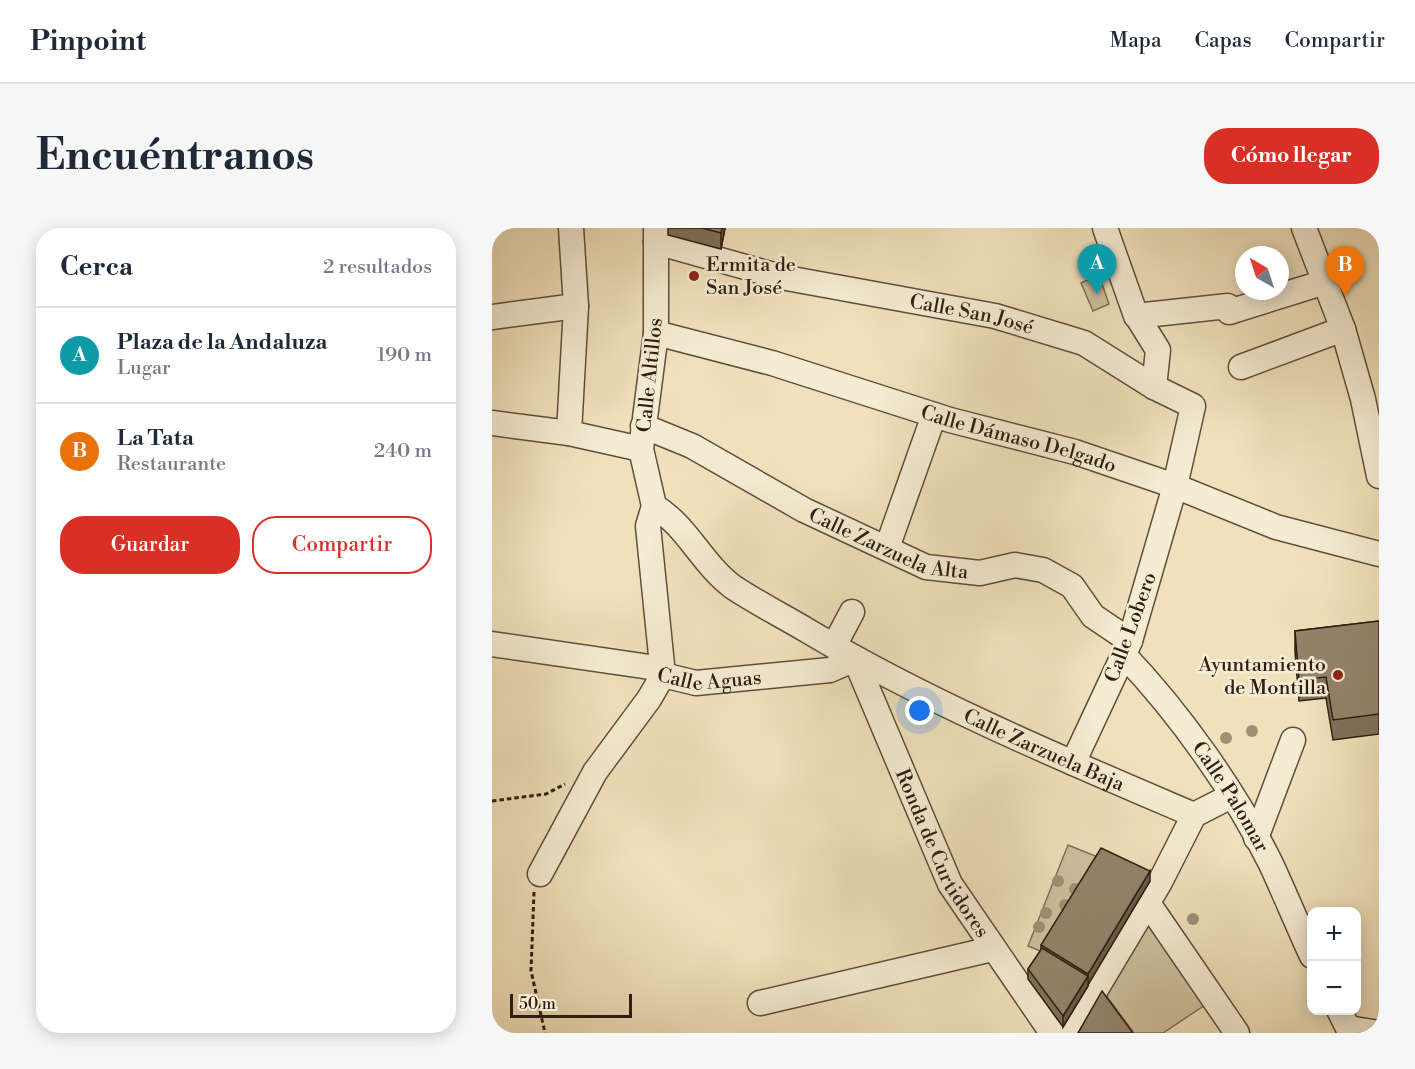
<!DOCTYPE html>
<html lang="es">
<meta charset="utf-8">
<style>
body{margin:0;font-family:"Libre Bodoni",serif;background:#f6f6f7;color:#1f2937}
.controls{position:absolute;right:18px;bottom:18px;display:grid;overflow:hidden;border-radius:12px;box-shadow:0 3px 15px #0003}
.controls button{width:54px;height:54px;display:grid;place-items:center;padding:0;border:0;border-bottom:2px solid #e0e1e3;background:#fff;color:#1f2937;font:30px sans-serif}
.compass{position:absolute;left:743px;top:18px;width:54px;height:54px;border-radius:50%;background:#fff;box-shadow:0 3px 15px #0003;rotate:321deg}
.scale{position:absolute;left:18px;bottom:15px;width:122px;box-sizing:border-box;padding-left:6px;border:3px solid #2f1e11;border-top:0;font-size:16px;line-height:21px;white-space:nowrap;color:#2f1e11;-webkit-text-stroke:4px #f5ecd3;paint-order:stroke}
.you{position:absolute;left:428px;top:483px;width:21px;height:21px;margin:-15px;border:4px solid #fff;border-radius:50%;background:#1a73e8;box-shadow:0 0 0 9px #1a73e833}
.badge{display:grid;place-items:center;width:39px;height:39px;border-radius:50%;background:#d93025;color:#fff;font-size:20px;font-weight:700}
.pin{position:absolute;translate:-50% -50px;filter:drop-shadow(0 2px 3px #0008)}
.pin::after{content:'';position:absolute;top:32px;width:21px;height:18px;background:inherit;clip-path:polygon(0 0,100% 0,50% 100%)}
.list{margin:0;padding:0;list-style:none}
h2{display:flex;justify-content:space-between;align-items:center;height:78px;margin:0;padding:0 24px;font-size:26px}
h2 small{font-size:20px;font-weight:400;color:#747a83}
.list li{display:grid;grid-template-columns:39px 1fr auto;gap:18px;align-items:center;box-sizing:border-box;height:96px;padding:0 24px;border-top:2px solid #e0e1e3}
.list b{display:block;font-size:22px;white-space:nowrap}
.list p{margin:0;font-size:20px;white-space:nowrap;color:#747a83}
.list em{font-size:20px;font-style:normal;color:#747a83}
.actions{display:flex;gap:12px;padding:18px 24px}
.actions a{flex:1;padding:14px 0;border:2px solid #d93025;border-radius:24px;text-align:center;font-size:21px;color:#d93025}
.actions .main{background:#d93025;color:#fff}
.map{position:relative;flex:none;width:887px;height:805px;overflow:hidden;border-radius:24px}
header{display:flex;align-items:center;gap:36px;box-sizing:border-box;height:84px;padding:0 30px;background:#fff;border-bottom:2px solid #e0e1e3}
header strong{font-size:28px}
nav{display:flex;gap:33px;margin-inline-start:auto;font-size:21px}
.intro{display:flex;align-items:center;justify-content:space-between;box-sizing:border-box;height:144px;padding:0 36px}
h1{margin:0;font-size:42px}
.button{padding:15px 27px;border-radius:24px;background:#d93025;color:#fff;font-size:21px;font-weight:700}
main{display:flex;gap:36px;padding:0 36px}
aside{flex:1;background:#fff;border-radius:24px;box-shadow:0 3px 15px #0003}
.map>svg:first-child{display:block}
</style>
<header>
<strong>Pinpoint</strong>
<nav><a>Mapa</a><a>Capas</a><a>Compartir</a></nav>
</header>
<div class="intro"><h1>Encuéntranos</h1><a class="button">Cómo llegar</a></div>
<main>
<aside>
<h2>Cerca<small>2 resultados</small></h2>
<ul class="list">
<li><span class="badge" style="background:#0f9aa8">A</span><div><b>Plaza de la Andaluza</b><p>Lugar</p></div><em>190 m</em></li>
<li><span class="badge" style="background:#e8710a">B</span><div><b>La Tata</b><p>Restaurante</p></div><em>240 m</em></li>
</ul>
<div class="actions"><a class="main">Guardar</a><a>Compartir</a></div>
</aside>
<div class="map">
<svg width="887" height="805" viewBox="0 0 887 805">
<rect width="100%" height="100%" fill="#f0e1bc"/>
<filter id="stains"><feTurbulence type="fractalNoise" baseFrequency=".00333" numOctaves="4"/><feColorMatrix values="0 0 0 0 .2 0 0 0 0 .09 0 0 0 0 .02 0 0 0 .5 -.17"/></filter>
<radialGradient id="worn" r=".72"><stop offset=".6" stop-color="#630" stop-opacity="0"/><stop offset="1" stop-color="#630" stop-opacity=".3"/></radialGradient>
<path fill="#cfc09f" stroke="#7f6f58" stroke-width="1.5" d="M607,47L617,76L601,83L589,55Z
M576,617L606,629L551,724L536,718Z
M660,691L716,775L671,805H642L613,766Z"/>
<g fill="none" stroke-linecap="round" stroke-linejoin="round">
<g stroke="#5f4f3c" stroke-width="27">
<g id="minor">
<path d="M164,0V105L149,221L162,278L156,298L171,447"/>
<path d="M613,0L643,85L666,122L662,159"/>
<path d="M812,0L851,101L871,171L887,248"/>
<path id="s1" d="M164,14L289,49L503,88L592,115L662,159L701,178L683,258L638,413L581,535"/>
<path d="M644,88L736,78L737,84L833,54"/>
<path d="M0,89L84,78"/>
<path id="s2" d="M164,105L280,135L458,192L583,224L683,258L784,299L887,326"/>
<path d="M749,139L851,101"/>
<path d="M0,195L77,205L149,221"/>
<path id="s3" d="M151,198L200,218L312,282L434,339L488,345L523,337L551,342L580,358L601,388L638,413"/>
<path d="M77,205L84,78L79,0"/>
<path id="s4" d="M162,278C195,298 210,336 241,359C265,375 291,388 316,403C439,476 571,531 702,587"/>
<path d="M395,320L442,187"/>
<path id="s5" d="M0,416L158,439L171,447L204,455L338,442L363,431"/>
<path d="M342,418L360,384"/>
<path id="s6" d="M632,427C688,486 743,563 779,636C793,666 806,698 820,728"/>
<path id="s7" d="M363,431L458,656L560,805"/>
<path d="M764,610L801,512"/>
<path d="M48,646L103,544L157,471L171,447"/>
<path d="M656,675L745,805"/>
<path d="M268,775L500,721"/>
<path d="M847,782L856,800L886,805"/>
<path d="M578,805L668,654L702,587L739,568"/>
</g>
</g>
<path stroke="#2f1e11" stroke-width="3" stroke-dasharray="4.5 3" stroke-linecap="butt" d="M0,573L54,566L73,556
M42,664L39,743L53,805"/>
<use href="#minor" stroke="#f5ecd3" stroke-width="24"/>
</g>
<g fill="#a09176">
<circle cx="760" cy="503" r="6"/>
<circle cx="734" cy="510" r="6"/>
<circle cx="566" cy="653" r="6"/>
<circle cx="583" cy="661" r="6"/>
<circle cx="573" cy="677" r="6"/>
<circle cx="554" cy="685" r="6"/>
<circle cx="701" cy="691" r="6"/>
<circle cx="547" cy="699" r="6"/>
</g>
<path fill="#7e715b" stroke="#2f1e11" stroke-width="1.5" d="M176,0H233L229,21L176,7Z
M887,393V506L841,512L834,470L807,473L803,424V403Z
M658,653L596,756V758L571,799L536,751V741L549,722V717Z"/>
<path fill="#675c4a" stroke="#2f1e11" stroke-width="1.5" d="M230,0H233L229,21V5Z
M658,643V653L596,757V746Z
M596,748V758L571,799V788Z"/>
<path fill="#93836a" stroke="#2f1e11" stroke-width="1.5" d="M210,0H230L229,5Z
M887,393V486L841,492L834,449L807,452L803,403Z
M609,620L658,643L596,746L549,717Z
M550,720L596,748L571,788L536,741Z
M610,763L641,805H586Z"/>
<g fill="#8f2418" stroke="#f5ecd3" stroke-width="2">
<circle cx="202" cy="48" r="6"/>
<circle cx="846" cy="447" r="6"/>
</g>
<g text-anchor="middle" stroke-width="5" stroke-linejoin="round" paint-order="stroke">
<g font-size="20" fill="#2f1e11" stroke="#f5ecd3" text-anchor="start">
<text x="214" y="43">Ermita de<tspan x="214" dy="23">San José</tspan></text>
<text x="834" y="443" text-anchor="end">Ayuntamiento<tspan x="834" dy="23">de Montilla</tspan></text>
</g>
<g font-size="20" fill="#2f1e11" stroke="#f5ecd3">
<text dy="7" stroke="none"><textPath href="#s1" startOffset="324">Calle San José</textPath></text>
<text transform="translate(157 147) rotate(-84)" y="7">Calle Altillos</text>
<text dy="7" stroke="none"><textPath href="#s2" startOffset="378">Calle Dámaso Delgado</textPath></text>
<text dy="7" stroke="none"><textPath href="#s3" startOffset="274">Calle Zarzuela Alta</textPath></text>
<text transform="translate(638 399) rotate(-70)" y="7">Calle Lobero</text>
<text dy="7" stroke="none"><textPath href="#s5" startOffset="222">Calle Aguas</textPath></text>
<text dy="7" stroke="none"><textPath href="#s4" startOffset="465">Calle Zarzuela Baja</textPath></text>
<text dy="7" stroke="none"><textPath href="#s6" startOffset="178">Calle Palomar</textPath></text>
<text dy="7" stroke="none"><textPath href="#s7" startOffset="213">Ronda de Curtidores</textPath></text>
</g>
</g>
<rect width="100%" height="100%" filter="url(#stains)"/>
<rect width="100%" height="100%" fill="url(#worn)"/>
</svg>
<div class="controls">
<button>+</button>
<button>−</button>
</div>
<svg class="compass" viewBox="-18 -18 36 36"><path d="M0-13l5 13h-10z" fill="#e53935"/><path d="M0 13l5-13h-10z" fill="#747a83"/></svg>
<div class="scale">50 m</div>
<div class="you"></div>
<div class="pin badge" style="left:605px;top:66px;background:#0f9aa8">A</div>
<div class="pin badge" style="left:853px;top:68px;background:#e8710a">B</div>
</div>
</main>
